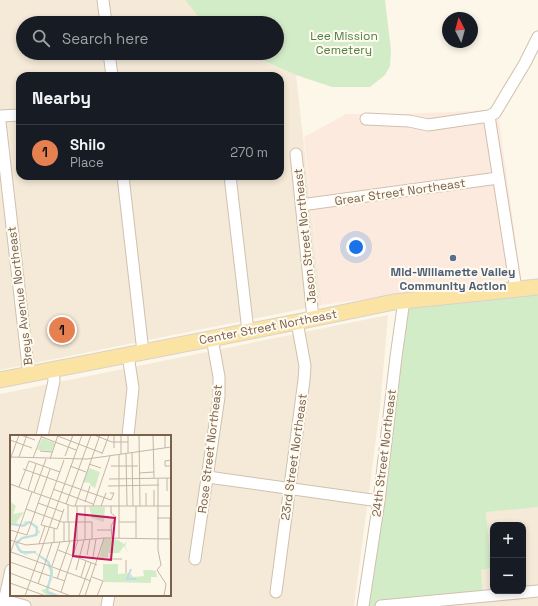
<!DOCTYPE html>
<meta charset="utf-8">
<style>
body{margin:0;font-family:"Space Grotesk",sans-serif;background:#20242c;color:#f1f3f6}
.controls{position:absolute;right:12px;bottom:12px;display:grid;overflow:hidden;border-radius:8px;box-shadow:0 2px 6px #0003}
.controls button{width:36px;height:36px;display:grid;place-items:center;padding:0;border:0;border-bottom:1px solid #363941;background:#171b24;color:#f1f3f6;font:20px sans-serif}
.compass{position:absolute;left:442px;top:12px;width:36px;height:36px;border-radius:50%;background:#171b24;box-shadow:0 2px 6px #0003;rotate:354deg}
.you{position:absolute;left:356px;top:247px;width:14px;height:14px;margin:-10px;border:3px solid #fff;border-radius:50%;background:#1a73e8;box-shadow:0 0 0 6px #1a73e833}
.badge{display:grid;place-items:center;width:26px;height:26px;border-radius:50%;background:#e78050;color:#111;font-size:13px;font-weight:700}
.pin{position:absolute;translate:-50% -50%;border:2px solid #fff;box-shadow:0 1px 4px #0006}
.list{margin:0;padding:0;list-style:none}
h2{display:flex;justify-content:space-between;align-items:center;height:52px;margin:0;padding:0 16px;font-size:17px}
h2 small{font-size:13px;font-weight:400;color:#9ea1a6}
.list li{display:grid;grid-template-columns:26px 1fr auto;gap:12px;align-items:center;box-sizing:border-box;height:56px;padding:0 16px;border-top:1px solid #363941}
.list b{display:block;font-size:15px;white-space:nowrap}
.list p{margin:0;font-size:13px;white-space:nowrap;color:#9ea1a6}
.list em{font-size:13px;font-style:normal;color:#9ea1a6}
.icon{flex:none;width:22px;height:22px;fill:none;stroke:currentColor;stroke-width:2;stroke-linecap:round;stroke-linejoin:round}
.map{position:relative;flex:none;width:538px;height:606px;overflow:hidden}
.search{position:absolute;background:#171b24;box-shadow:0 2px 6px #0003;left:16px;top:16px;width:268px;height:44px;display:flex;align-items:center;gap:10px;box-sizing:border-box;padding:0 14px;border-radius:22px;color:#9ea1a6;font-size:15px}
.panel{position:absolute;background:#171b24;box-shadow:0 2px 6px #0003;left:16px;top:72px;width:268px;height:108px;border-radius:12px}
.map>svg:first-child{display:block}
</style>
<div class="map">
<svg width="538" height="606" viewBox="0 0 538 606">
<rect width="100%" height="100%" fill="#fdf7ea"/>
<path fill="#f5ead8" fill-rule="evenodd" d="M0,0H185L203,23H23V53H247L296,75L322,305L0,370ZM20,76H280V176H20Z
M388,315L380,408L354,606H0V394ZM11,436H170V595H11Z
M538,507V606H381L481,569L490,568L486,511ZM493,525H523V591H493Z"/>
<path fill="#fdeade" d="M490,110L499,121L521,278L322,305L304,137L346,114H404Z"/>
<path fill="#d3ecc8" d="M185,0H385L391,50L390,66L385,75L370,87H332L296,75L247,53H277V23H203Z
M538,287V507L486,512L491,568L481,570L483,596L381,606H363L404,300Z"/>
<g fill="none" stroke-linecap="round" stroke-linejoin="round">
<g stroke="#d0c0af" stroke-width="13">
<path id="minor" d="M103,0L106,23
M109,53L112,76
M0,116L20,115
M489,116L516,289
M366,119L409,121L428,125L489,116L495,113L525,63L538,37
M0,122L29,375
M296,154L313,318
M123,176L143,352
M230,176L248,331
M301,205L498,178
M42,436L54,381L53,370
M128,436L133,388L128,355
M208,477L379,501
M195,559L219,397V377L212,338
M276,592L304,380L305,366L297,322
M0,599L25,606
M3,606L11,570
M107,606L109,595
M363,606L379,501L396,357L404,300
M381,606L538,591"/>
</g>
<g stroke="#d9d2cd" stroke-width="17">
<path id="major" d="M0,380L297,322L394,302L538,287"/>
</g>
<use href="#minor" stroke="#fff" stroke-width="11"/>
<use href="#major" stroke="#fbe3a3" stroke-width="15"/>
</g>
<circle fill="#5c6f8a" stroke="#fffbf1" stroke-width="1.5" cx="453" cy="258" r="4"/>
<g text-anchor="middle" stroke-width="4" stroke-linejoin="round" paint-order="stroke">
<g font-size="12" fill="#507f43" stroke="#fffbf1">
<text x="344" y="40">Lee Mission<tspan x="344" dy="14">Cemetery</tspan></text>
</g>
<g font-size="12" fill="#79604c" stroke="#fffbf1">
<text transform="translate(400 192) rotate(-8)" y="4">Grear Street Northeast</text>
<text transform="translate(305 236) rotate(-96)" y="4">Jason Street Northeast</text>
<text transform="translate(20 296) rotate(-97)" y="4">Breys Avenue Northeast</text>
<text transform="translate(268 327) rotate(-11)" y="4">Center Street Northeast</text>
<text transform="translate(210 449) rotate(-83)" y="4">Rose Street Northeast</text>
<text transform="translate(384 453) rotate(-83)" y="4">24th Street Northeast</text>
<text transform="translate(294 457) rotate(-82)" y="4">23rd Street Northeast</text>
</g>
<g font-size="12" font-weight="bold" fill="#4e5e75" stroke="#fffbf1">
<text x="453" y="276">Mid-Willamette Valley<tspan x="453" dy="14">Community Action</tspan></text>
</g>
</g>
<g transform="translate(10 435)">
<rect width="161" height="161" fill="#fdf7ea"/>
<path d="M32,3L45,8L42,16L27,15ZM79,33L90,37L85,53L80,50V48L73,47ZM1,67L6,71L3,79L14,77L6,88L12,90L15,86L22,87L30,97L27,101L9,105L7,108L10,114L15,117L23,116L39,126L43,134V142L37,155L51,161H37L31,155L35,154L41,142L37,127L24,118L15,120L8,116L5,109L7,105L26,100L27,95L20,88L13,92L6,89L0,90ZM79,72H95L94,87L82,83ZM94,103L108,105L114,109L117,106L115,111L120,121L114,111L109,118H98V122L89,124ZM93,129H108V139L119,138L124,142L134,141L133,135H141L146,136L147,142H141V148L93,147Z" fill="#d3ecc8"/>
<path fill="none" stroke="#bedde8" stroke-width="2" d="M0,89L14,91L19,87L27,92L26,100L12,103L6,109L11,117H26M30,121L38,127L42,136L37,157L48,161M121,134L117,144H126"/>
<path fill="none" stroke="#c4b6a6" stroke-width="1" d="M11,0L25,5M45,0L92,18M84,0L102,7H118M129,0L130,71M143,0L144,43M32,2L66,15M0,5L22,13M104,13V0M155,13V0M30,16L42,17M118,18V0M122,18L123,71M92,19L99,0M111,19V0M116,19L117,71M55,21L63,0M0,22L77,24L161,12M9,22L17,0M23,23L32,0M40,24L48,0M0,25L9,0M161,25L155,26V31H161M19,26L50,37M79,29L91,33M60,31L76,37M101,31H128M13,34L101,65L104,58H100M129,38L144,37M157,43V56M99,44L161,43M148,44V115L151,130L147,135L156,149L154,161M0,49L62,71H161M98,51L149,50M9,52L19,26M43,54L83,69M18,55L26,29M144,55V71M24,57L36,24M136,58V71M75,67L80,51M28,68L53,77M56,69L81,0M58,70V87M65,71L90,0M67,71V105M75,71V105M83,71L100,21M91,71L96,58M101,71V78L106,82L101,91L102,103M16,74L52,87H82V104M54,74L47,94L31,90L54,25M147,83H161M54,87V106M109,87H126M44,94V107M0,95L17,100L40,34M87,95H101M109,103V20M126,103V71M160,104V83M0,105L16,110L94,103L161,104M59,106V87M29,109L35,91M48,115L87,130M1,117L81,146M0,119L22,57M77,120L80,104M83,122L86,104M89,124H112M0,127L40,141M42,131L50,107M66,135L74,105M0,138L61,161M116,138V125M43,142L55,146M71,142L76,126M82,142L93,146L87,161M47,144L60,106M0,148L36,161M28,149L42,108M51,157L68,105M15,161L72,0M69,161L81,128M75,161L94,103"/>
<path fill="#c2185b" fill-opacity="0.15" stroke="#c2185b" stroke-width="2" d="M67,79L105,83L101,125L63,121Z"/>
<rect width="161" height="161" fill="none" stroke="#79604c" stroke-width="2"/>
</g>
</svg>
<div class="controls">
<button>+</button>
<button>−</button>
</div>
<svg class="compass" viewBox="-18 -18 36 36"><path d="M0-13l5 13h-10z" fill="#e53935"/><path d="M0 13l5-13h-10z" fill="#9ea1a6"/></svg>
<div class="you"></div>
<div class="pin badge" style="left:62px;top:330px">1</div>
<div class="search"><svg class="icon" aria-label="search" viewBox="0 0 24 24"><circle cx="10" cy="10" r="6"/><path d="M15 15l6 6"/></svg>Search here</div>
<section class="panel">
<h2>Nearby<small></small></h2>
<ul class="list">
<li><span class="badge">1</span><div><b>Shilo</b><p>Place</p></div><em>270 m</em></li>
</ul>
</section>
</div>
